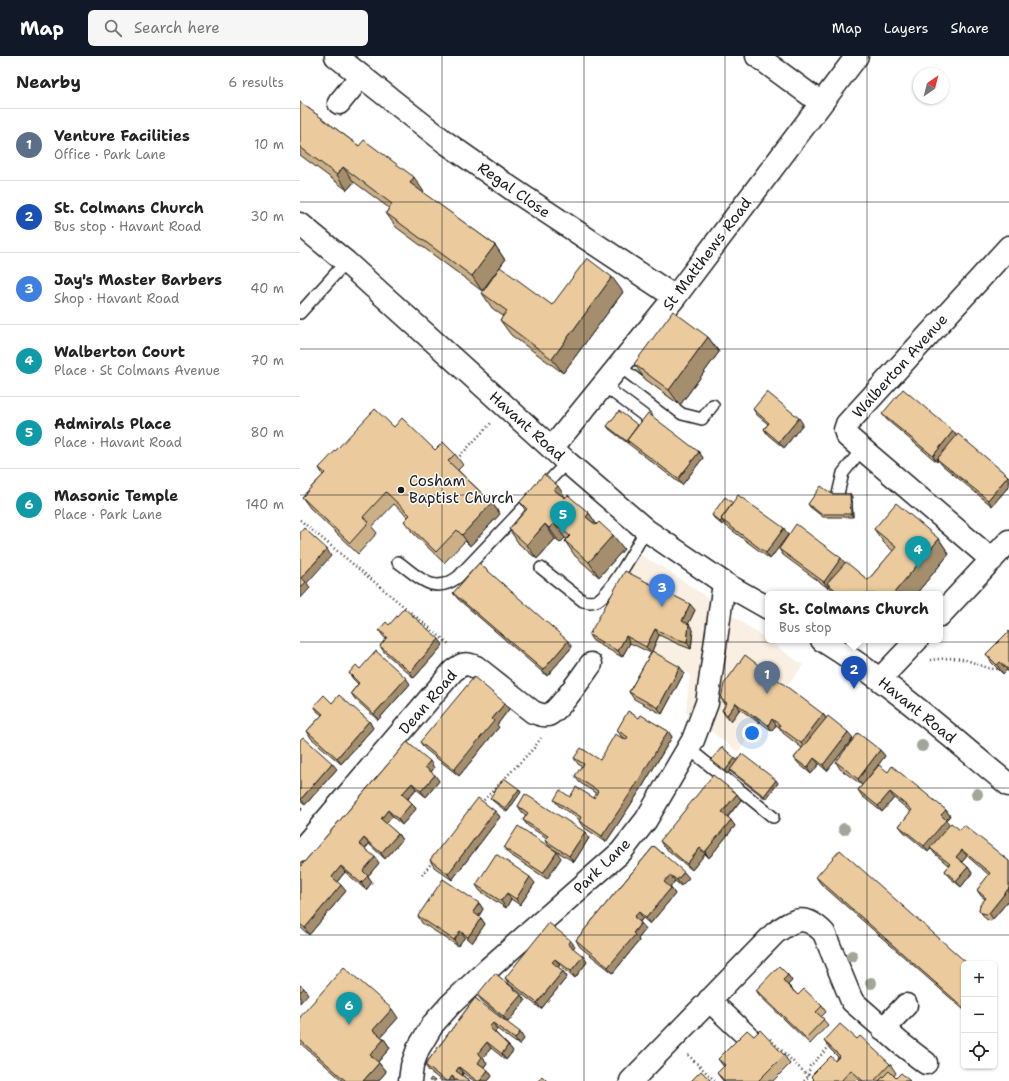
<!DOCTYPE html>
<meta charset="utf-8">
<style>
body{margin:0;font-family:"Shantell Sans",sans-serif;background:#f6f6f6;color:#222}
.controls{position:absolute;right:12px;bottom:12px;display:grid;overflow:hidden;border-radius:6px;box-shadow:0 1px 3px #0004}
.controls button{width:36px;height:36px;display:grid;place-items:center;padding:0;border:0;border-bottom:1px solid #e0e0e0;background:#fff;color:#222;font:20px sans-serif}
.compass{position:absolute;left:613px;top:12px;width:36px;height:36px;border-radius:50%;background:#fff;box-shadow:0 1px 3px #0004;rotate:35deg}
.you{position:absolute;left:452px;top:677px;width:14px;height:14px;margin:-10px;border:3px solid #fff;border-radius:50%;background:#1a73e8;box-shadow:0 0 0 6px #1a73e833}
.badge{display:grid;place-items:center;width:26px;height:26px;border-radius:50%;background:#111827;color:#fff;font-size:13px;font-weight:700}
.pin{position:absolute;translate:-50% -33px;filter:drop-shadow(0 1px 2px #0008)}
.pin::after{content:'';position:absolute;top:21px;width:14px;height:12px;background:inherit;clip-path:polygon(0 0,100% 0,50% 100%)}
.popup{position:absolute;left:465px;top:535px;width:178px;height:52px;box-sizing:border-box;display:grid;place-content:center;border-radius:6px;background:#fff;filter:drop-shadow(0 1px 3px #0005);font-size:13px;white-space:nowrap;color:#767676}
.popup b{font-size:15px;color:#222}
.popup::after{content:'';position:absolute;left:50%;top:100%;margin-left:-8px;border:8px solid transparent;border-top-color:#fff}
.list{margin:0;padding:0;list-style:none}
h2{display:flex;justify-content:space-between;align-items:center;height:52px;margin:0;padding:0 16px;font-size:17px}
h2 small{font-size:13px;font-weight:400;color:#767676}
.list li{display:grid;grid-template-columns:26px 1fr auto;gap:12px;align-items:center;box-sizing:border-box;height:72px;padding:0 16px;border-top:1px solid #e0e0e0}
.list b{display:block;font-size:15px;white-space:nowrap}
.list p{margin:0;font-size:13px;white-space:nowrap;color:#767676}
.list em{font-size:13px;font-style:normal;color:#767676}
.icon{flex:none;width:22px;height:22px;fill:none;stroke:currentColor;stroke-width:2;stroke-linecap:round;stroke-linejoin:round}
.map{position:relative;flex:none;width:709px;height:1025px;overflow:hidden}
header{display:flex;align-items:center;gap:24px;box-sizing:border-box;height:56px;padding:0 20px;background:#111827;color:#fff}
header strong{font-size:19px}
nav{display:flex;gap:22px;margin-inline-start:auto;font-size:14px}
.search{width:280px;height:36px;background:#f6f6f6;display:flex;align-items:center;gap:10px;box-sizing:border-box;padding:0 14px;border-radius:6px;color:#767676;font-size:15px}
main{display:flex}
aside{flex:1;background:#fff}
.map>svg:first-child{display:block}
</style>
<header>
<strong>Map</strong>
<div class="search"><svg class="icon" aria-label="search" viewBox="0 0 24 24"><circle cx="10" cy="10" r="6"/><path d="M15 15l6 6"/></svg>Search here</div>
<nav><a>Map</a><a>Layers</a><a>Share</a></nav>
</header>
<main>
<aside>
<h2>Nearby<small>6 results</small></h2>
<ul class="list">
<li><span class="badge" style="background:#5c6f8a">1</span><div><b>Venture Facilities</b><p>Office · Park Lane</p></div><em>10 m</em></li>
<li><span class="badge" style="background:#1a4fb4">2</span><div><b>St. Colmans Church</b><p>Bus stop · Havant Road</p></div><em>30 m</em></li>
<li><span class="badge" style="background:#3f7fe0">3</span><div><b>Jay's Master Barbers</b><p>Shop · Havant Road</p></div><em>40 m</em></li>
<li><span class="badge" style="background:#0f9aa8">4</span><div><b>Walberton Court</b><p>Place · St Colmans Avenue</p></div><em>70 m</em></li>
<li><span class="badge" style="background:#0f9aa8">5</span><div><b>Admirals Place</b><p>Place · Havant Road</p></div><em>80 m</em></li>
<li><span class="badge" style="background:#0f9aa8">6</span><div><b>Masonic Temple</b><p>Place · Park Lane</p></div><em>140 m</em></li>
</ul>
</aside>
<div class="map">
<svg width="709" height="1025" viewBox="0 0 709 1025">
<rect width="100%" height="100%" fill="#fff"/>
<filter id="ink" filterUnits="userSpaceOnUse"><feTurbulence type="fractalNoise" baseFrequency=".025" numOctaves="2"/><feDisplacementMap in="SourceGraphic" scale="8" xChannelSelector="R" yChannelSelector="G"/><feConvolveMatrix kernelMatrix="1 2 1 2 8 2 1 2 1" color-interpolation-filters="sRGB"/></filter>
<g filter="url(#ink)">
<path fill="#f9efe2" d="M337,497L369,515L503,609L438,696L386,656L390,618L330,587L322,601L288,583Z"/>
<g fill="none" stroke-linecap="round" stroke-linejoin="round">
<g stroke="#1c1c1c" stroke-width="14">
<path id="lane" d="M0,257L46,206
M319,310L382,358L402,363L413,349
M303,329L346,361
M538,438L543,417L562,393
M98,506C119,521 133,540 158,521L267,406
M241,512L283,545C288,546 293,547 298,544C314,533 335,492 346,474
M388,692L473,761"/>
</g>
<g stroke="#1c1c1c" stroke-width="25">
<path id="street" d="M36,0L145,86L212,133L375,241
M457,0L521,47
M39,47L61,20
M252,392L375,241L557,0
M692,504L547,380L545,374L547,368L709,191
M640,559L709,485
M580,623L617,584
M0,795L153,615C162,608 165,606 176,611L233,656C239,658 243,660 248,659C259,655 283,619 291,608
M409,944L447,980
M583,973L606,949
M110,1025L112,1010L118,993L133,968L150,949L187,914L321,796L346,764L393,684L407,647L424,527
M331,1025L475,877C494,863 505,857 524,877L552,945L600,987L626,1007"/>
</g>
<g stroke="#1c1c1c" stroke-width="25">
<path id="secondary" d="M0,168L46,206L267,406L346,474L424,527L468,552
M522,584C589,625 648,679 709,729"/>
</g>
<path stroke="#1c1c1c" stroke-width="2.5" stroke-dasharray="1 3" stroke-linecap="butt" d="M157,403L191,367
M0,464L150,589
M630,604C640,603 652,601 662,603C673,605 687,614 698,613
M181,747L234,692L241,682
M122,819L133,805
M470,983L508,1020
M388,999L415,1025
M504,1025L508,1021L510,1010L531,989"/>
<use href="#lane" stroke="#fff" stroke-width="11"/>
<use href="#street" stroke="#fff" stroke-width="22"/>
<use href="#secondary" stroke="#fff" stroke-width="22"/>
</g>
<g fill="#a0a698">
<circle cx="622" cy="690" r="6"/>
<circle cx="677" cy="738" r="6"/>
<circle cx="544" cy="773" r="6"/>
<circle cx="552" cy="900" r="6"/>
<circle cx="571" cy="927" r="6"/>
</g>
<path fill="#caaf87" stroke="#1c1c1c" d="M0,46L59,90L124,136L123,137L195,189L205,204L182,235L96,171L86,157L89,152L54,126L47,134L0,99Z
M323,236L263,317L211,279L200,264L203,260L192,252L182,237L252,249Z
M408,281L419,296L380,349L345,323L334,308Z
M453,353L503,368L484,392L468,379L464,373L468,368L457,359Z
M582,358L653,375L657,380L708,420L709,421V430L692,450L642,409L638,404L637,406L587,364Z
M307,370H338L399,396L403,402L382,429L309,373Z
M94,371L135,394L155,398L163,409L158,414L192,447L200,458L170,490L165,485L144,507L112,476L104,465L108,461L94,448L72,471L77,477L58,498L10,452L2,441L23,419L19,412Z
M532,438H550L552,441L553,461H523L510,451L508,448Z
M266,441L289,457L297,469L324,493L299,521L275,500L265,485L267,483L265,482L260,487L255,483L237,503L219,488L209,473L225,454L220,446Z
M433,447L488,479L470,503L425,469L424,467L422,469L414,462L412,459Z
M574,473L639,483L649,498L616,538H535L529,530L528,532L483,499L479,493L545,507L568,524L593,495L584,487Z
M153,537L272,591L247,620L158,543Z
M395,554L388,568L393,574L391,593L378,588L359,579L352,595L384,617L362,658L334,643L329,636L351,597L330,587L322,601L293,585L289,579Z
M89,569L143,589L114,622L84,596L80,590L86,583L83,580L79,574Z
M709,575V617L707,614L703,618L692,607L686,598Z
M60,613L110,628L78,664L55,643L51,637L58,628L53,623L49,617Z
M421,643L523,658L526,662L553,682L527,715L519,708L511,718L499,708L494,702L502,692L483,677L479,671L476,669L472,675L460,666L459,667L440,653L431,665L426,661L422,654L426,649Z
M205,647L209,653L197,669L199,671L159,720L125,693L120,686Z
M14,650L69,665L73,672L41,708L11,682L7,675L22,659L18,656Z
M339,662L368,675L372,681L341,733L306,786L283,771L279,765L280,764L259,750L254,744L270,741L294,742L297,738L279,726L275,720L282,711L278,708L274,702L300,704L326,683L321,680L317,674Z
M0,684L37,713L5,749L0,745Z
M107,686L134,712L131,716L139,725L126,741L116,733L108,743L112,747L116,753L102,769L93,761L86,768L98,778L102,784L85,803L69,788L65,793L79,807L68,820L72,826L66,834L45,816L37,826L46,835L9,879L0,871V811Z
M580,694L585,700L571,718L588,716L646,754L650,760L646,764L650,769L660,774L709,805V844L693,863L690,865L686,863L679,854L685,843L681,840L677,834L689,819L667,800L662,806L668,811L672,817L661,831L649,821L645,815L649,810L635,798L631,793L628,796L604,776L599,770L611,756L594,742L582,756L562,740L558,734L562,729L540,713L536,706Z
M435,702L437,705L478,727L466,743L432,717L430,715L427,718L413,707L411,704Z
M221,736L207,756L193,745L190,742Z
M437,738L441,744L428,761L435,770L409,802L405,798L392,814L364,791L360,785Z
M218,750L289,782L274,806L250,791L245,784L247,782L228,770L223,764L226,759L222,756Z
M195,755L200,761L152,824L134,811L130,804Z
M354,790L389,822L381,830L375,825L370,831L375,838L350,868L343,862L340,866L346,873L338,883L339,885L313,917L280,891L276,884Z
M204,792L261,802L247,823L209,798Z
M516,821L664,908V954L521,828Z
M235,827L220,849L211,843L206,852L180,835L176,829Z
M179,847L183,853L179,860L181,862L185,868L172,887L165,881L158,890L122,867L118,860Z
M275,890L273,892L287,906L275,922L260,909L258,911L263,915L267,921L241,953L209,928L205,922Z
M488,919L492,925L488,929L498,939L522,950L526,956L521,961L528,969L510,988L460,940L456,934Z
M177,939H221L225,945L208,966L182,945Z
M175,942L224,983L219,989L197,973L195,976L208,989L213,995L206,1004L191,992L183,1002L187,1007L184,1011L192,1020L188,1025H174L163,1017L162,1019L170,1025H142L129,1015L125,1009Z
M0,961L98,962L81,980L84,983L90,992L78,1006L86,1016L78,1025H43L0,987Z
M454,980L484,999L490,1008L473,1025H423L417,1017L424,1011L418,1003Z
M557,983L590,1008L596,1017L594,1020L596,1022L610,1025H560L558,1023L556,1025H512L514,1023L511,1020L535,1005L538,1001L530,993L524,985Z"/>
<path fill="#a48e6e" stroke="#1c1c1c" d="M43,111L54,126L47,134L37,119Z
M114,121L124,136L120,141L110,127Z
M195,189L205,204L182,235L172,220Z
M312,221L323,236L263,317L252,303Z
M408,281L419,296L380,349L369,334Z
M499,362L503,368L484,392L479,386Z
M653,375L657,381L637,403L638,404L637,406L633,400Z
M399,396L403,402L382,429L378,423Z
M708,420L709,421V430L692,450L688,444Z
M258,430L268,445L254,434Z
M550,438L552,441L553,461L551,458Z
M192,447L200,458L170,490L162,479Z
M289,457L299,472L286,461Z
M421,464L424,467L422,469L420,466Z
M254,467L265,482L260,487L249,472Z
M245,468L255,483L237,503L227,489Z
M484,472L488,479L470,503L466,497Z
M313,479L324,493L299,521L289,506Z
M639,483L649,498L616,538H593Z
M27,493L31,500L7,527L10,532L0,543V532L1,522Z
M541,502L546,508L527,527L529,530L528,532L524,526Z
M390,548L395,554L387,571L382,565Z
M389,568L393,574L391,593L387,586Z
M355,573L359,579L351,597L346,591Z
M326,580L330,587L322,601L318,595Z
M139,583L143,589L114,622L110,616Z
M268,585L272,591L247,620L243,614Z
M700,606L707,614L703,618L697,609Z
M380,611L384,617L362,658L358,652Z
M106,622L110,628L78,664L74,658Z
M205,647L209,653L197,669L199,671L159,720L154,714L192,663Z
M436,647L440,653L431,665L427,659Z
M523,658L527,664L505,694L501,687Z
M456,660L460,666L459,667L454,661Z
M472,663L476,669L472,675L468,669Z
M69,665L73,672L41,708L37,702Z
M368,675L372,681L341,733L306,786L302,780Z
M548,676L553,682L527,715L523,709Z
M580,694L585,700L562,730L558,723Z
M435,702L438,705L427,718L425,715Z
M514,702L519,708L511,718L507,712Z
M130,705L134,712L130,717L125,711Z
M32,707L37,713L5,749L1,743Z
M135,719L139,725L126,741L121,735Z
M476,724L478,727L466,743L464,740Z
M112,727L116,733L106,744L102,738Z
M219,733L221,736L207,756L205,752Z
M590,736L594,742L582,756L578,750Z
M437,738L441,744L426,762L422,756Z
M112,747L116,753L102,769L98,763Z
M0,750L2,753L0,756Z
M88,754L93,761L85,769L81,763Z
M646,754L650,760L646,764L650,770L628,796L624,790L641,759Z
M195,755L200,761L152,824L148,818Z
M431,764L435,770L409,802L405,796Z
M285,776L289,782L274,806L269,800Z
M98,778L102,784L85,803L81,797Z
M64,782L69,788L64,794L59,788Z
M400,792L405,798L392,814L387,808Z
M662,794L667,800L661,807L656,801Z
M257,796L261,802L247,823L243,817Z
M75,801L79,807L68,820L72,826L66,834L61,827L63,815Z
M41,810L45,816L36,827L32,821Z
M668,811L672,817L661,831L656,825Z
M384,816L389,822L381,830L377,824Z
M370,819L375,825L369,832L364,826Z
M230,821L235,827L220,849L216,843Z
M41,829L46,835L9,879L5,872Z
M371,832L375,838L350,868L346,862Z
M709,832V844L693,863L689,857Z
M207,837L211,843L206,852L201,845Z
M179,847L183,853L177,863L173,856Z
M339,856L343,862L338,867L334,861Z
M181,862L185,868L172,887L168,881Z
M341,867L346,873L338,883L339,885L313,917L308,911Z
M160,875L165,881L158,890L154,884Z
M270,884L275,890L272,894L268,888Z
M283,900L287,906L275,922L271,915Z
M255,903L260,909L257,913L252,906Z
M263,915L267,921L241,953L237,947Z
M488,919L492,925L487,930L483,924Z
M4,932L8,938L0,947V936Z
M221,939L225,945L208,966L203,960Z
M92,953L98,962L80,982L73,974Z
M193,967L197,973L194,977L189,971Z
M220,976L224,983L219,989L215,983Z
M84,983L90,992L76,1008L70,999Z
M187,986L191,992L183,1002L187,1007L182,1013L178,1007V997Z
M208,989L213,995L206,1004L202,998Z
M79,1007L86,1016L78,1025H63Z
M159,1011L163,1017L161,1021L156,1015Z
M188,1014L192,1020L188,1025H180Z
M152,1020L155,1025H149Z"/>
<path fill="#ebcb9d" stroke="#1c1c1c" d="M0,46L59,90L64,84L114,121L110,127L195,189L172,220L86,157L92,148L43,111L37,119L0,91Z
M287,202L312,221L252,303L200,264L207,255L182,237L200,211L252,249Z
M373,255L408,281L369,334L334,308Z
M603,333L653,375L633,400L582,358Z
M467,336L499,362L479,386L464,373L469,367L453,353Z
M75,353L94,371L102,362L135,394L143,386L155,398L148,405L192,447L162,479L157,474L136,496L104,465L110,459L86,436L63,461L69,466L50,487L2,441L25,417L19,412Z
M319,355L338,369L327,384L329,387L307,370Z
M348,357L399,396L378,423L327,384Z
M658,378L708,420L688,444L637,403Z
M244,418L258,430L254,434L265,442L268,439L289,457L286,461L296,469L299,466L313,479L289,506L265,485L270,480L254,467L249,472L245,468L227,489L209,473L227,453L220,446Z
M521,430L532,438H550L551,458H521L508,448Z
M438,439L484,472L466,497L421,463Z
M425,441L433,447L421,463L422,464L420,466L412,459Z
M596,447L639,483L593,538H540L527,527L546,506L568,524L596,491L574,473Z
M496,468L541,502L524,526L479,493Z
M4,472L27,493L1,522L6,526L0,532V477Z
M179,507L268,585L243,614L153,537Z
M325,515L390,548L382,565L389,568L387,586L374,582L355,573L346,591L326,580L318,595L289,579Z
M104,552L139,583L110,616L80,590L87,581L79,574L86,566L89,569Z
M709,575V614L700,606L697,609L686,598Z
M76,595L106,622L74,658L51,637L59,627L49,617L56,609L60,613Z
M352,595L380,611L358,652L329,636Z
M445,599L523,658L501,687L479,671L480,669L472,663L468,669L456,660L454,661L436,647L427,659L422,654L427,647L421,643L424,628Z
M174,621L205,647L192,663L194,665L154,714L120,686Z
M24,639L32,647L39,639L69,665L37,702L7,675L23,658L14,650Z
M328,655L339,662L341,659L368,675L337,727L302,780L279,765L281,761L254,744L260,734L270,741L276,731L294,742L298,735L275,720L281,711H282L284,708L274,702L281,692L300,704L315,678L326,684L328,681L317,674Z
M528,660L548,676L523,709L514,702L507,712L494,702Z
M558,677L580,694L558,723L536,706Z
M3,681L32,707L1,743L0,742V684Z
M107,686L130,705L125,711L135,719L121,735L112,727L102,738L112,747L98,763L88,754L81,763L98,778L81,797L64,782L59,788L75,801L63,815L68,820L61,827L41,810L32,821L41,829L5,872L0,868V811Z
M422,691L435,702L425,715L411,704Z
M442,698L476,724L464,740L430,714Z
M579,709L588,716L592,710L646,754L641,759L646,764L624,790L599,770L612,754L590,736L578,750L558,734Z
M413,719L437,738L422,756L431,764L405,796L400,792L387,808L360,785Z
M204,722L219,733L205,752L190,742Z
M225,738L285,776L269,800L245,784L248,780L223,764L228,757L218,750Z
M178,742L195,755L148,818L130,804Z
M651,767L660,774L664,769L709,805V832L689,857L686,858L682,857L679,854L680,849L686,842L677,834L690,817L662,794L656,801L668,811L656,825L645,815L650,808L630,792Z
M218,770L257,796L243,817L204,792Z
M354,790L384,816L377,824L370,819L364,826L371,832L346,862L339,856L334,861L341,867L333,877L335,879L308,911L276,884Z
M540,794L668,908H664V952L516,821Z
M196,798L230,821L216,843L207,837L201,845L176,829Z
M143,823L179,847L173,856L181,862L168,881L160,875L154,884L118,860Z
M249,867L270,884L268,888L283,900L271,915L255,903L252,906L263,915L237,947L205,922Z
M479,910L488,919L483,924L490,932L498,939L504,933L522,950L516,956L524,963L506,982L456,934Z
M44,911L92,953L73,974L84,983L70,999L79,1007L63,1025H46L0,984V961Z
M195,917L221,939L203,960L177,939Z
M0,929L4,932L0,936Z
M175,942L220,976L215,983L193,967L189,971L208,989L202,998L187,986L178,997L182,1001L178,1007L188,1014L180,1025H177L159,1011L156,1015L170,1025H158L152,1020L149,1025H146L125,1009Z
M540,968L557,983L560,980L590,1008L574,1025H563L551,1014L541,1025H512L514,1023L511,1020L531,1000L535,1005L540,1000L524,985Z
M447,974L454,980L460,974L484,999L458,1025H425L417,1017L425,1009L418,1003Z
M401,1015L411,1025H391Z
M589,1015L596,1022L601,1017L610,1025H579Z
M242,1020L247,1025H238Z
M131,1022L135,1025H129Z"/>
</g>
<path fill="none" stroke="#1c1c1c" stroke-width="1" stroke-opacity="0.55" d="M142,0V1025M284,0V1025M425,0V1025M567,0V1025M0,146H709M0,293H709M0,439H709M0,586H709M0,732H709M0,879H709"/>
<circle fill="#1c1c1c" stroke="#fff" stroke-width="1.5" cx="101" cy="434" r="4"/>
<g text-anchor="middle" stroke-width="3" stroke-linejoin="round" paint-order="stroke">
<g font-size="15" fill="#1c1c1c" stroke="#fff">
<text transform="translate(214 134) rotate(35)" y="5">Regal Close</text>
<text transform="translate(407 198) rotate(-53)" y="5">St Matthews Road</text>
<text transform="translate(600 310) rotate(-48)" y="5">Walberton Avenue</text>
<text transform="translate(227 370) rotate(42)" y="5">Havant Road</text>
<text transform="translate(128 646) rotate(-49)" y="5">Dean Road</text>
<text transform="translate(617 654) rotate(39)" y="5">Havant Road</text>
<text transform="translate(302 810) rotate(-44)" y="5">Park Lane</text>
</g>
<g font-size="15" fill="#1c1c1c" stroke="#fff" text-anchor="start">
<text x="109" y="430">Cosham<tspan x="109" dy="17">Baptist Church</tspan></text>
</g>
</g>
</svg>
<div class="controls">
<button>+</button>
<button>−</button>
<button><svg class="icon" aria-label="locate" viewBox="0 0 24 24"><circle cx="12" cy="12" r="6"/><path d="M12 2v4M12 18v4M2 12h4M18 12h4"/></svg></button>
</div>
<svg class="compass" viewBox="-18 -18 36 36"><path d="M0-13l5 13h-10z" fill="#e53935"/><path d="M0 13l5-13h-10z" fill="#767676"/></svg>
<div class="you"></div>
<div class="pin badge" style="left:467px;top:638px;background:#5c6f8a">1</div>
<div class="pin badge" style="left:554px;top:633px;background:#1a4fb4">2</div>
<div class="popup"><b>St. Colmans Church</b>Bus stop</div>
<div class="pin badge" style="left:362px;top:551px;background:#3f7fe0">3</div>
<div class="pin badge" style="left:618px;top:513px;background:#0f9aa8">4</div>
<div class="pin badge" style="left:263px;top:478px;background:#0f9aa8">5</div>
<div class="pin badge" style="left:49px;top:969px;background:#0f9aa8">6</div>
</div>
</main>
